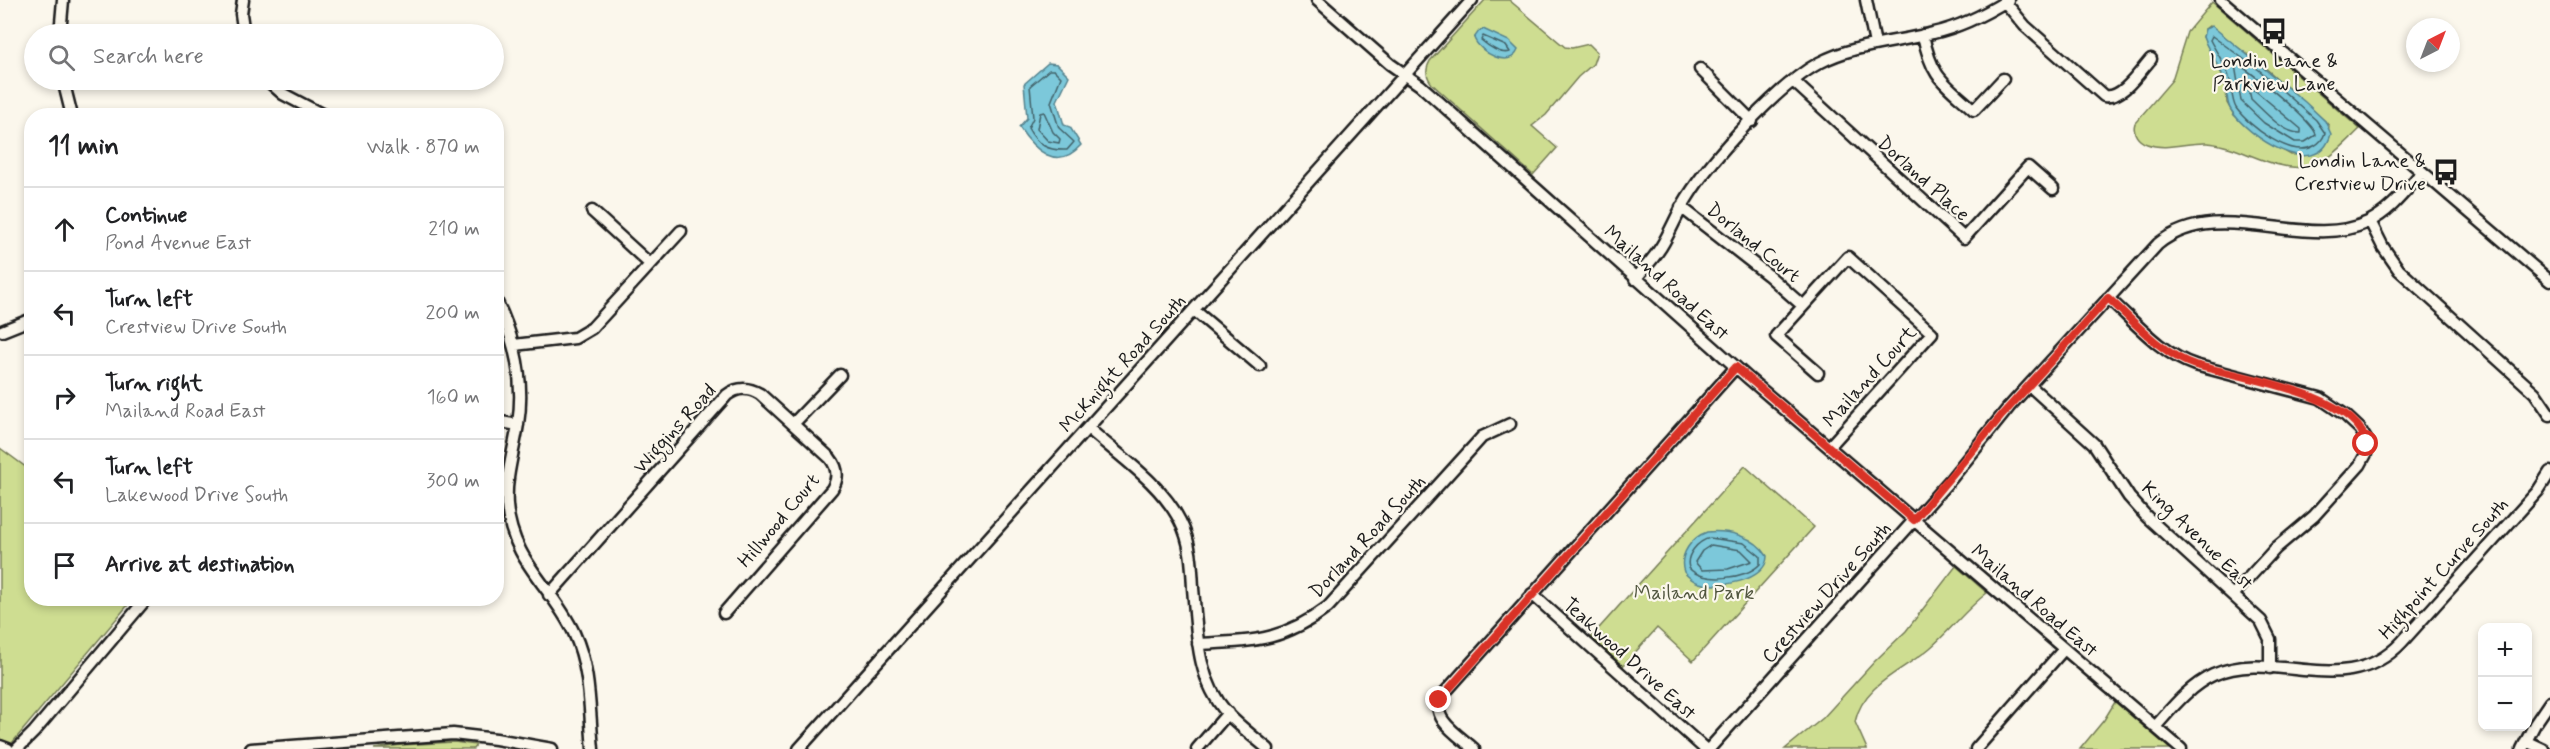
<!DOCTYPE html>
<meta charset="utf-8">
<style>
body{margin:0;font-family:Mynerve,sans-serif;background:#f6f6f6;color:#202124}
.controls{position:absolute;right:18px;bottom:18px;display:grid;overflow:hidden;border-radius:12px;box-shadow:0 3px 9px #0003}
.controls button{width:54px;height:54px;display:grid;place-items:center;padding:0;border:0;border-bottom:2px solid #e0e0e0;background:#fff;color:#202124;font:30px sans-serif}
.compass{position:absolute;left:2406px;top:18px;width:54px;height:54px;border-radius:50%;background:#fff;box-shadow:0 3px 9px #0003;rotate:42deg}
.stop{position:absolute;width:18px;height:18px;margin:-14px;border:4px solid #d93025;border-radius:50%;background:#fff}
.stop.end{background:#d93025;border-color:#fff;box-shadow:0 2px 6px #0008}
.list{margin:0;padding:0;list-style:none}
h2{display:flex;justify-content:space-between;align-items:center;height:78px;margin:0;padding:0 24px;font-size:26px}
h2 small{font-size:20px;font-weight:400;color:#757577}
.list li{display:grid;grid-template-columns:39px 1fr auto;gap:18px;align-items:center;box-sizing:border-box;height:84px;padding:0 24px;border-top:2px solid #e0e0e0}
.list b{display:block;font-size:22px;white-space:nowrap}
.list p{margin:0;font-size:20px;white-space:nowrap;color:#757577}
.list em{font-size:20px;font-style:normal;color:#757577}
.icon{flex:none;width:33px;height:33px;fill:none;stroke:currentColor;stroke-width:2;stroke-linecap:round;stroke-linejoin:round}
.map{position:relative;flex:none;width:2550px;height:749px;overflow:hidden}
.search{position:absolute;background:#fff;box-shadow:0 3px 9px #0003;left:24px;top:24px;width:480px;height:66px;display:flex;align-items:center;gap:15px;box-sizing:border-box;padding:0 21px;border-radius:33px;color:#757577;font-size:22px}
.panel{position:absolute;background:#fff;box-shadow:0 3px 9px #0003;left:24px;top:108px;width:480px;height:498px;border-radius:24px}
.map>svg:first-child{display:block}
</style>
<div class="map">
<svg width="2550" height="749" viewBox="0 0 2550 749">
<rect width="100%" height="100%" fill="#fbf7ec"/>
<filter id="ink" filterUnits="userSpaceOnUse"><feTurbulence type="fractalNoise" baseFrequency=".0167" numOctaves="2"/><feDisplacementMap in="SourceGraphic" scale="12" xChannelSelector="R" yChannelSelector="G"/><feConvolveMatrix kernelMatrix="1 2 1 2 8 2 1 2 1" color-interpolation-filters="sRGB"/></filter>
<g filter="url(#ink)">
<path fill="#cedd91" stroke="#757c56" stroke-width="1.5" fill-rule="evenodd" d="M1485,0H1509L1565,47L1572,48L1589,44L1597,52L1593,64L1578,77L1546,115L1532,126L1557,148L1533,175L1432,84C1426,76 1425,70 1430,61Z
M2212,2L2360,129C2345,143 2327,165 2304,167C2271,171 2240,145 2207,143C2187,142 2166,151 2147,144C2138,141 2132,133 2135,123L2172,80L2187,32ZM2209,26L2262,65L2325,121L2329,126L2326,144L2314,153L2291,155L2265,140L2234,115L2227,103L2226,88L2221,72L2203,37L2205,29Z
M0,448L31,471L32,598L133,599L7,749H0Z
M1745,466L1814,527L1693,661L1657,628L1623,666L1591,637Z
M1956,566L1987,593C1966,609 1950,631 1930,648C1903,671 1863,684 1855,722L1867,749H1785L1823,718L1875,661L1906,631Z
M2115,702L2122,708L2170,749H2080L2104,720Z
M454,742L476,745L473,749H374L401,745Z"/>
<path fill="#7bc8da" stroke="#55838e" stroke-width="1.5" d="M2212,26L2305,102L2325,121L2331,134C2317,184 2246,135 2231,110C2226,103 2228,95 2226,87C2223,68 2209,54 2203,37L2205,29Z
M1483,29L1509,41L1518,50C1510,70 1479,52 1474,38L1479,31Z
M1048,63L1057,64L1069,76L1057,101L1064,125L1070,127L1081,145C1057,172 1034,150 1019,127L1027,118L1024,84Z
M1707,532C1728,530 1755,536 1767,556C1767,581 1718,589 1699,583C1693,581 1688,577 1684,572C1678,555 1692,537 1707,532Z"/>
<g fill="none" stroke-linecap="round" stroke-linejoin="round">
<path stroke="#426168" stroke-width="1.5" d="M1483,36L1506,46L1510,52C1501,55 1488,46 1481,40Z
M2212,36L2259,70L2316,120L2325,133C2323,139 2320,143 2314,146C2291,159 2249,126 2236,108C2231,99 2232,86 2229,77C2225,63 2216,52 2210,40Z
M2235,65L2238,64C2252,73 2315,123 2316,135L2305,142H2295L2264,123L2241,101Z
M1049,70H1054L1061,77L1051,102L1059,128L1074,142L1067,150C1048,151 1037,145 1028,128L1033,118L1030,86Z
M2251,87L2301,129V133C2283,134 2263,110 2251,99L2249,90Z
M1044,112L1053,132L1060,139L1059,143L1048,141L1037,129L1040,113Z
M1710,538L1744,543L1760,556V564C1747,579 1702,584 1689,568C1685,555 1698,541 1710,538Z
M1711,545L1741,550L1752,561L1728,569L1702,570L1695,562L1702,551Z"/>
<g stroke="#1c1c1c" stroke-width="15">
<path id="minor" d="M243,0L241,14L244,34
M1317,0L1390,64L1420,85L1747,377L2181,749
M1866,0L1875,44
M2221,0L2550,281
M2005,2L2025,26L2104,96C2122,100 2140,71 2151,59
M60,34L63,0
M1923,35C1932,79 1943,82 1974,110L2003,79
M1700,69L1752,121
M63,80L72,116
M267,80L283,94L325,116
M1793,81L1964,238L2028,167L2053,189
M1681,207L1768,275L1803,306
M592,211L650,264
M2370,221L2383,247L2399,270L2535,393L2550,415
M1635,279C1645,268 1654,258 1661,247C1671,231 1677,214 1687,198C1712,158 1777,86 1819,63C1855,44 1895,43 1933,33C1960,27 1984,15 2008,0
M2108,298C2134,321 2161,354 2195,365L2320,398L2345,415L2360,429L2366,439V454L2360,465L2314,516L2276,548L2233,595
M496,300C515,339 525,380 518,424C514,451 505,477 507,505C512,562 552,586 574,633C591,670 589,709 593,749
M1194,310L1260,366
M2,331L32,319
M514,345L575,338L592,328L681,231
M1818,373L1776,336L1848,257L1932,333L1829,447
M2029,385L2094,444L2129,497L2147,517L2261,621L2270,639V668
M496,421L518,425
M793,424L840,375
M1088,428C1119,456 1161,483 1180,521C1191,542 1192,565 1193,588C1197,632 1196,678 1227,713C1239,726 1254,737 1268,749
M1532,594L1705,749
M549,595L727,395C738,387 748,387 760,394L830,458C838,468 839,478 832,489L724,613
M1198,644C1253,641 1282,642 1328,607L1482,437L1510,424
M2155,727C2172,708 2189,686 2213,675C2276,647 2346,702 2402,642L2538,491L2550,472
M2526,741L2543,749
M0,746L8,749
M17,749L34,732L147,598
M251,749L453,734L496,739L552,749
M799,749L1472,0
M1197,749L1228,713
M1474,749C1460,736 1431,720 1440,698L1736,367
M1709,749L1951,479L2009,407L2158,244C2219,195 2305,252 2368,222C2391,211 2406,190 2422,172
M1976,749L2064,649
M2522,749L2535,724L2550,702"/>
</g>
<use href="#minor" stroke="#fbf7ec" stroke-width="10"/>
</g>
</g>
<g fill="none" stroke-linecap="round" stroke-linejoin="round" filter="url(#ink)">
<path stroke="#d93025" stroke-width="8" d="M1439,700L1736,367L1914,520L2002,415L2108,298C2134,321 2161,354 2195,365C2235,376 2360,394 2366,444"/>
</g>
<defs>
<g id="bus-bare" transform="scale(2.07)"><path d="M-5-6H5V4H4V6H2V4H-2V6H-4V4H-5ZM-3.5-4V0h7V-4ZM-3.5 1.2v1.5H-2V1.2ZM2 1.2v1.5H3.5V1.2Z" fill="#1c1c1c" stroke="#fbf7ec" stroke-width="2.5" paint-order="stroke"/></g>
</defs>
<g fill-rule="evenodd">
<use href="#bus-bare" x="2274" y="31"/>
<use href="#bus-bare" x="2446" y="172"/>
</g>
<g text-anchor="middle" stroke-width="4.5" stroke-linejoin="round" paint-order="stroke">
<g font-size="20" fill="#1c1c1c" stroke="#fbf7ec">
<text x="2274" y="67">Londin Lane &amp;<tspan x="2274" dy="23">Parkview Lane</tspan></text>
<text x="2426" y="167" text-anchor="end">Londin Lane &amp;<tspan x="2426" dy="23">Crestview Drive</tspan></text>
</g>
<g font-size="20" fill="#1c1c1c" stroke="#fbf7ec">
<text transform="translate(1924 178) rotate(42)" y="7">Dorland Place</text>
<text transform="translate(1754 242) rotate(39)" y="7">Dorland Court</text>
<text transform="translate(1667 282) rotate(42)" y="7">Mailand Road East</text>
<text transform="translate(1122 363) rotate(-48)" y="7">McKnight Road South</text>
<text transform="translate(1869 376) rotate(-48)" y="7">Mailand Court</text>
<text transform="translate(674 428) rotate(-48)" y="7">Wiggins Road</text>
<text transform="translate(778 520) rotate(-50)" y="7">Hillwood Court</text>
<text transform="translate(2198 535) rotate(44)" y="7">King Avenue East</text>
<text transform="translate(1367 536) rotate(-47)" y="7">Dorland Road South</text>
<text transform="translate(2443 568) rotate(-48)" y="7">Highpoint Curve South</text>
<text transform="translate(1826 592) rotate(-48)" y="7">Crestview Drive South</text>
<text transform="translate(2035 600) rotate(41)" y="7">Mailand Road East</text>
<text transform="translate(1630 658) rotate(42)" y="7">Teakwood Drive East</text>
</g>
<g font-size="20" fill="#51563f" stroke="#fbf7ec">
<text x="1694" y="599">Mailand Park</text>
</g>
</g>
</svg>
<div class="controls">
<button>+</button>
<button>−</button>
</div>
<svg class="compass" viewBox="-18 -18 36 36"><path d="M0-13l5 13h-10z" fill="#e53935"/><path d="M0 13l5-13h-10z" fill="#757577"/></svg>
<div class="stop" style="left:2366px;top:444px"></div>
<div class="stop end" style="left:1439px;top:700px"></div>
<div class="search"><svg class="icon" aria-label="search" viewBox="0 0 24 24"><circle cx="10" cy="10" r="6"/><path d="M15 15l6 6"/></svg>Search here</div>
<section class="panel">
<h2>11 min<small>Walk · 870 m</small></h2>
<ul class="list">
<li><svg class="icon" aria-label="ahead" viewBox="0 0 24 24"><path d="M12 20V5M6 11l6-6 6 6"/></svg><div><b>Continue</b><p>Pond Avenue East</p></div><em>210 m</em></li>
<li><svg class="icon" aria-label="left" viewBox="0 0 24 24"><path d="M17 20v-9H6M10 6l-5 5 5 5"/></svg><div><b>Turn left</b><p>Crestview Drive South</p></div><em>200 m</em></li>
<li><svg class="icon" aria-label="right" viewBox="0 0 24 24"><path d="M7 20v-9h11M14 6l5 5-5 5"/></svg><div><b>Turn right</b><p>Mailand Road East</p></div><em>160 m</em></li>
<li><svg class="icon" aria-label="left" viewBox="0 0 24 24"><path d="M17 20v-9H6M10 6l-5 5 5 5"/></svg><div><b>Turn left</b><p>Lakewood Drive South</p></div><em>300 m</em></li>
<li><svg class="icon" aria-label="arrive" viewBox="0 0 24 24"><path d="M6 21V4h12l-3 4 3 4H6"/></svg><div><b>Arrive at destination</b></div></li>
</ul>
</section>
</div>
